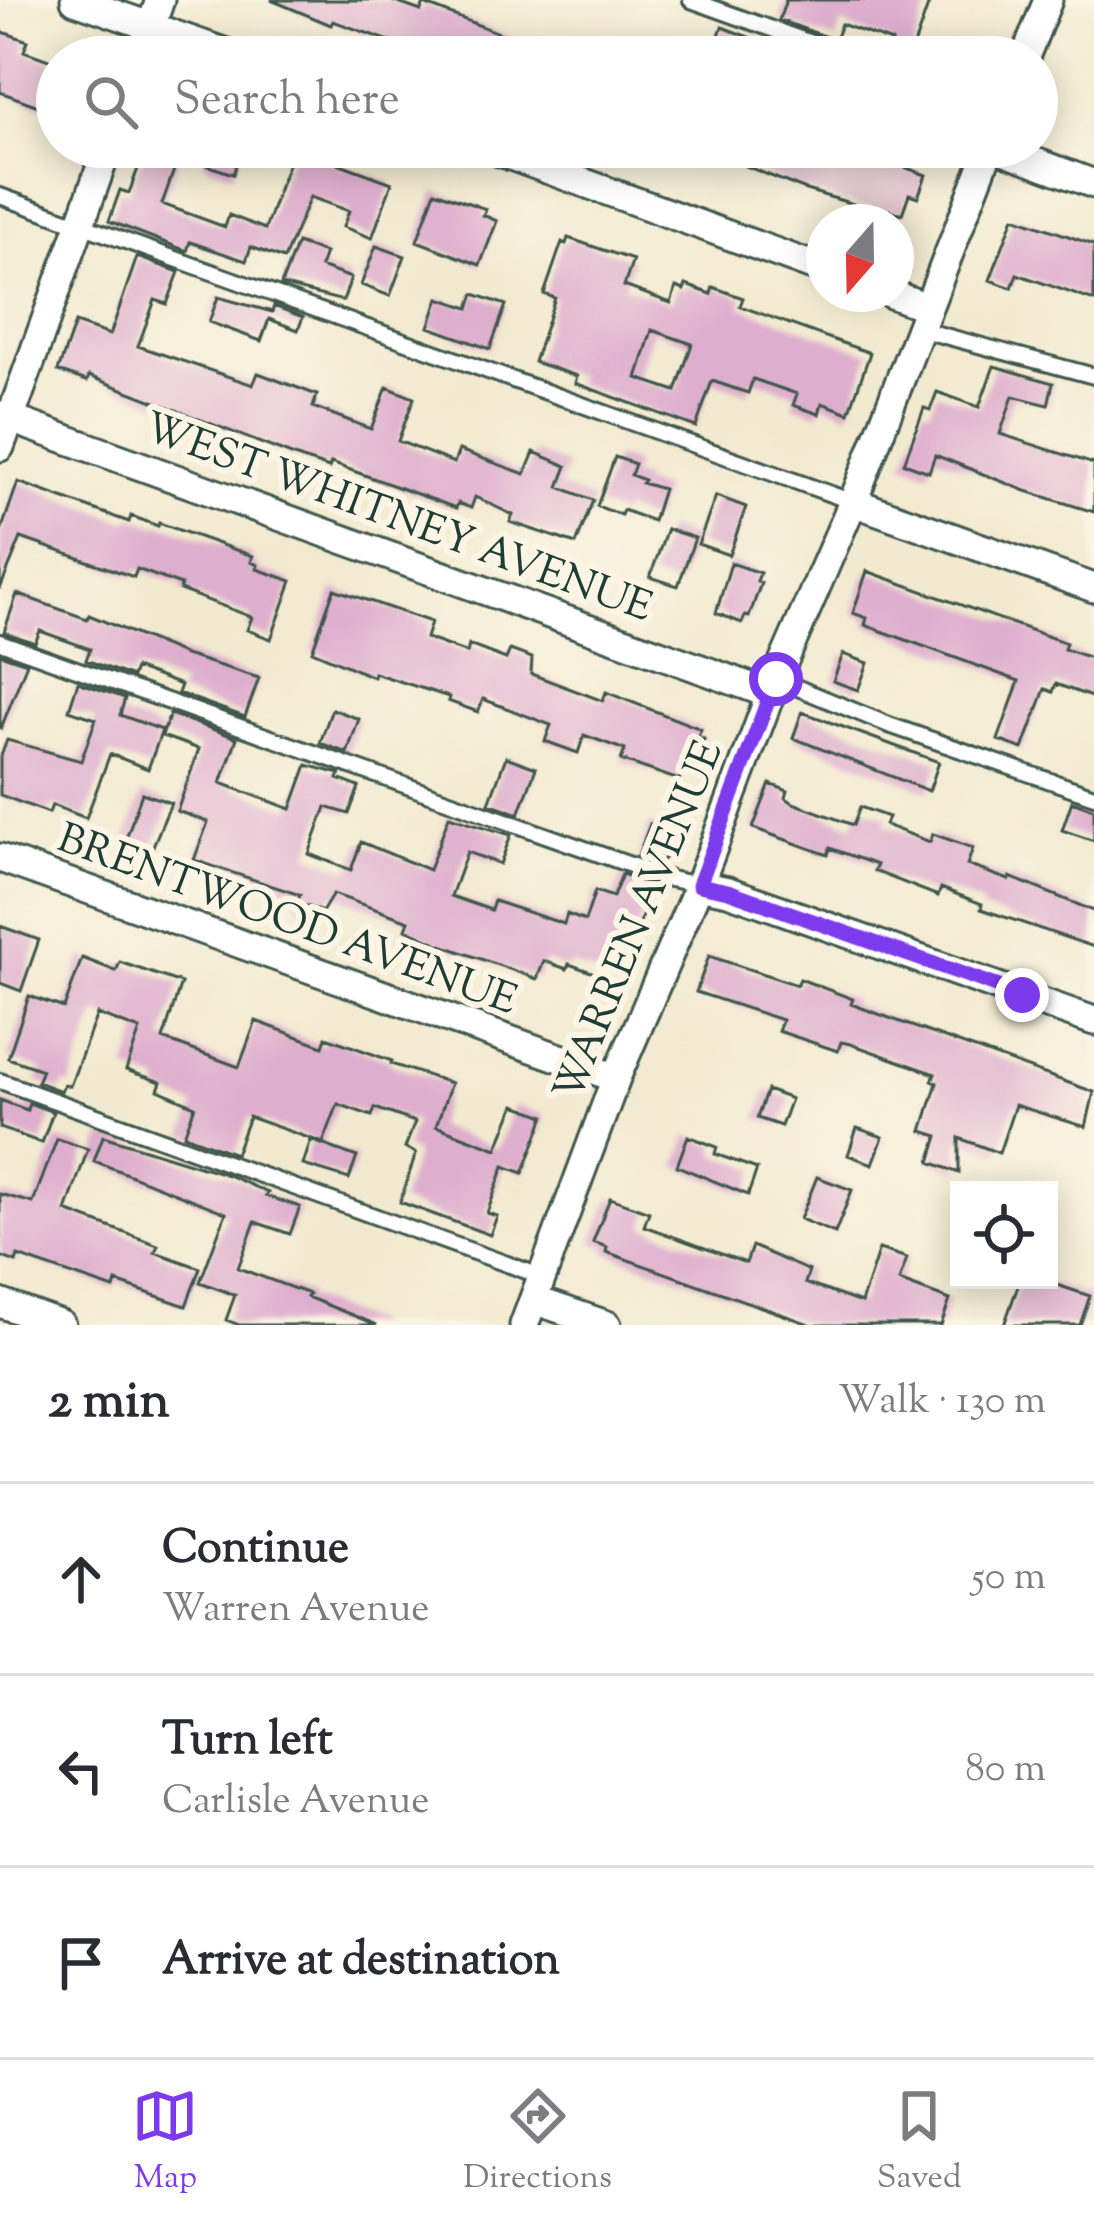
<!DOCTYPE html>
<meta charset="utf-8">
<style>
body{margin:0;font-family:"Sorts Mill Goudy",serif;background:#f2f2f3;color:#2b2b33}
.controls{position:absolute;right:36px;bottom:36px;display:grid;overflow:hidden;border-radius:0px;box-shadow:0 6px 30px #0003}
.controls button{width:108px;height:108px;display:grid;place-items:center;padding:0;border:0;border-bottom:3px solid #e1e1e2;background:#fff;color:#2b2b33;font:60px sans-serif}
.compass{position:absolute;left:806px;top:204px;width:108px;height:108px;border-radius:50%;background:#fff;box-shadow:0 6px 30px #0003;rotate:200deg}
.stop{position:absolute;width:36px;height:36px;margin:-27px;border:9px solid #7c3aed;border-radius:50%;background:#fff}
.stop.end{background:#7c3aed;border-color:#fff;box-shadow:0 3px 12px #0008}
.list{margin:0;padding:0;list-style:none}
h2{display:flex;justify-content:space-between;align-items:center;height:156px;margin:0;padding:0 48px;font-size:51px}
h2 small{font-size:39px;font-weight:400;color:#7c7c81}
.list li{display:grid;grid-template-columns:78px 1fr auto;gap:36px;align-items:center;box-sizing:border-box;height:192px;padding:0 48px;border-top:3px solid #e1e1e2}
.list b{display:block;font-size:45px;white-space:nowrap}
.list p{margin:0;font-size:39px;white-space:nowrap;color:#7c7c81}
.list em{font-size:39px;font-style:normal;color:#7c7c81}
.icon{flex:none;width:66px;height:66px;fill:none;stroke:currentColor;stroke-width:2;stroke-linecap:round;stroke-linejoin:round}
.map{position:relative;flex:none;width:1094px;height:1325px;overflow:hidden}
.search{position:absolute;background:#fff;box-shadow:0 6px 30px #0003;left:36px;right:36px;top:36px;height:132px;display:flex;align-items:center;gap:30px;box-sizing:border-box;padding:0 42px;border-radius:66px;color:#7c7c81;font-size:45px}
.sheet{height:732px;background:#fff}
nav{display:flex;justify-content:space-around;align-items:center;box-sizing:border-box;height:168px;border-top:3px solid #e1e1e2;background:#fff;font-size:33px;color:#7c7c81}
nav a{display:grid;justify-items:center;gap:6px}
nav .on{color:#7c3aed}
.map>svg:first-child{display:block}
</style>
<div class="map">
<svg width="1094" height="1325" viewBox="0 0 1094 1325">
<rect width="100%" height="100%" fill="#fcf5e5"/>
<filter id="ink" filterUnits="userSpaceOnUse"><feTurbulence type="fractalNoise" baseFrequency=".00833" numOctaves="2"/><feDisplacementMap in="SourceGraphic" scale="24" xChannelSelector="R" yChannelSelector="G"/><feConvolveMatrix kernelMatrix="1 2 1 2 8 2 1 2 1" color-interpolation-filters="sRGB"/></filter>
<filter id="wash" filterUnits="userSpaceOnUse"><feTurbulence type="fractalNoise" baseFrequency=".004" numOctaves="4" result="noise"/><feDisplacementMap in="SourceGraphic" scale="48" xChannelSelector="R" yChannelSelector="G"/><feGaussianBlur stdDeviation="2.7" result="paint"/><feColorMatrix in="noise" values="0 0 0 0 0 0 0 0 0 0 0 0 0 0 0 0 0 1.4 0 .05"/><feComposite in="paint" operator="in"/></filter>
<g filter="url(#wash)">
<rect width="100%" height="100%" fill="#f2ead0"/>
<g id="blocks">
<path fill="#deaece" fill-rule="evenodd" d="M271,0H390L421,11L424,4L561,57H409L412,49L333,21L331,25Z
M786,0H930L910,57L889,51L892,42L841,24L835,40L779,20Z
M722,27L770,45L771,41L817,57H711Z
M0,31L28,41L24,51L57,63V101L45,97L41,107L0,92Z
M146,147H164L180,153L162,204L225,227L229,215L265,229L294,147L392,183L372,238L343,227L349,211L310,197L284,259L251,247L246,261L190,242L187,251L109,221L120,190L129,193Z
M209,147H243L233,174L203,164Z
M698,147H875L872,155L926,175L918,197L909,194L902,214L889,210L887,214L806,190Z
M435,191L486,209L483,215L497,221L480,265L417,241Z
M1014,217L1094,245V301L1017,274L1012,288L990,280Z
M568,238L633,260L624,286L671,303L676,287L684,290L686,285L711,294L713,287L743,298L740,306L870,353L849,413L822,403L819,414L793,405L797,394L753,379L748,393L712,381L696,427L575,383L577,376L534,362L555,298L544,294L562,242L566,244ZM652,330L692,344L676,391L637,378Z
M297,243L325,253L320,267L351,278L343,301L281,285Z
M376,246L405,256L390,296L361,285Z
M137,257L179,272L167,304L155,300L138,346L253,385L258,373L317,395L313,407L371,429L387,387L414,398L398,441L454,463L459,450L525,474L534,452L567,466L559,487L593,500L576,544L510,522L513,515L475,497L471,508L458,503L456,508L331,463L329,468L294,456L89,376L87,381L58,371L75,323L110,335Z
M474,294L506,305L490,349L429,327L439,298L469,308Z
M218,297L272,312L274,306L303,317L298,330L269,319L261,341L209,322Z
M994,366L1053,383L1048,405L1013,396L1000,434L1094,464V512L1026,491L935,455L929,472L904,463L924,408L930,410L937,392L979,407Z
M615,457L635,464L631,475L644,480L642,483L663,489L653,521L623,510L621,515L597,506Z
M18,482L129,522L131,516L158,526L159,523L253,556L251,562L258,565L257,569L292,581L271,639L247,630L252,617L180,590L181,585L137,569L134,577L21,538L0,589V534Z
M716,496L746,507L729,555L698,544Z
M667,529L695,538L678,586L650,577Z
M731,563L760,573L757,581L761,583L749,617L745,616L742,623L716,613Z
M867,571L1066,643L1064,649L1094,659V698L1056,684L1053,692L1045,689L1023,749L998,740L1019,681L865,625L867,618L853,613Z
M334,589L431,622L426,638L467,653L469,645L506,659L510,650L532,658L531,674L603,701L606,692L701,729L698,736L704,739L691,774L682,771L679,780L621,760L625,750L584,735L578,753L545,741L551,725L483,699L478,712L448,701L449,697L374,673L373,677L312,651Z
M17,594L87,619L89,615L185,655L259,678L245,717L178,693L181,685L135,668L132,677L86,660L90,649L40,631L35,643L4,632Z
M0,654L27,663L1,728L0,727Z
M843,654L868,663L858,690L833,681Z
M78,682L125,698L120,715L162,730L148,769L110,754L86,818L52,805L49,813L0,795V758L7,740L81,761L96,719L69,710Z
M332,709L359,719L347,753L320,743Z
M802,712L939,762L929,791L793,738Z
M170,714L237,738L221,783L291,809L307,765L340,774L338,779L359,787L349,814L326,807L309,854L351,870L361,842L429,870L449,816L511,835L500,864L467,852L451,896L491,910L494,901L564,924L567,914L585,921L595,891L613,897L622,874L653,885L619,982L569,964L567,969L544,961L537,979L439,944L406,929L409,921L333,894L322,912L297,903L300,895L194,860L208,822L177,811L199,749L162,736Z
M506,757L536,768L519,814L489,803Z
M770,784L788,791L786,798L793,803L853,825L860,807L888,817L885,825L930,842L933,834L973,848L967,865L1009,880L1010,877L1094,911V947L981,909L982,904L941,888L938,896L874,871L877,865L830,848L828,855L753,828Z
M142,793L171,803L150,853L124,844Z
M1072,801L1094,809V841L1062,830Z
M650,824L681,835L672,860L664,857L661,864L638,856Z
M0,926L39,940L21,991L0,983Z
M709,956L797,985L800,979L853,999L851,1004L1094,1092L1086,1127L1015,1105L999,1153L959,1138V1173L930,1162L938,1136L922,1131L937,1083L932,1081L935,1074L851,1044L841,1042L838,1051L778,1031L782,1020L696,992Z
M82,958L116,971L120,962L181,983L163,1039L239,1067L256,1021L323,1046L326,1037L392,1061L391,1064L451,1083L436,1126L497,1149L515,1105L545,1116L523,1173L504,1166L487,1213L497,1216L490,1235L400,1202L416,1153L405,1148L415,1122L375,1108L372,1116L338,1104L323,1143L249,1117L235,1154L184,1135L195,1106L158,1090L161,1082L126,1070L140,1030L97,1014L70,1086L64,1084L61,1091L37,1082L42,1070L8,1058L29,996L64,1008Z
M767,1090L791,1099L781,1126L757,1118Z
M0,1100L27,1110L29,1103L53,1112L42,1143L0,1128Z
M857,1128L883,1137L873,1164L848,1155Z
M103,1136L228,1175L268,1193L266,1196L300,1207L290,1234L255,1222L238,1268L309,1294L307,1297L377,1325H239L226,1320L235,1295L200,1282L226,1213L94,1161Z
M688,1136L717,1147L715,1154L757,1169L748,1195L677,1166Z
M57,1139L88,1149L66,1211L158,1245L155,1252L200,1268L186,1306L116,1282L114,1289L18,1256L16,1262L0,1256V1194L33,1203Z
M311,1140L357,1157L349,1179L303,1165Z
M817,1177L852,1190L835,1233L800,1219Z
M610,1198L649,1212L644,1226L746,1263L752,1246L809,1271L805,1283L861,1303L879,1249L907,1258L899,1281L950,1300L941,1325H812L606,1252L607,1247L593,1242Z
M1020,1280H1042L1090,1296L1080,1325H1004Z"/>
</g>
</g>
<g filter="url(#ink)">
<use href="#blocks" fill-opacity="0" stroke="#3f574b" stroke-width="3"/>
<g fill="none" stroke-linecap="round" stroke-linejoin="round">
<g stroke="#3f574b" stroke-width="20">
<path id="service" d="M691,0L850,57
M0,196L853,502
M919,329L1094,376
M0,642L670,879L699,885
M776,679L889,725L1094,796
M0,1081L543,1277"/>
</g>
<g stroke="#3f574b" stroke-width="33">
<path id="minor" d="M75,0L238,57
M140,57L160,0
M1025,57L1048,0
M486,147L824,270
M995,147L1094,184
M891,294L927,307
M0,415L770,694
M0,447L108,147
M853,502L1094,588
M0,858L616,1078
M699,885L728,891L1094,1021
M534,1300L607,1325
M0,1303L61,1325
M524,1325L616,1078L699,885L776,679L853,502L990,147"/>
</g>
<use href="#service" stroke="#fff" stroke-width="14"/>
<use href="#minor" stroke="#fff" stroke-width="27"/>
</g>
</g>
<g fill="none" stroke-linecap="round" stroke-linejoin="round" filter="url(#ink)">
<path stroke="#7c3aed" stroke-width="15" d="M776,679L699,885L728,891L1022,995"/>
</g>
<g text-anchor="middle" stroke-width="12" stroke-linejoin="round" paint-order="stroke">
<g font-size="42" fill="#1f3d34" stroke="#fcf5e5">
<text transform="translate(399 515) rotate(20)" y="15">WEST WHITNEY AVENUE</text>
<text transform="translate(288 917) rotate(20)" y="15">BRENTWOOD AVENUE</text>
<text transform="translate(636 920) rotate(-68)" y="15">WARREN AVENUE</text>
</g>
</g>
</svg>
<div class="controls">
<button><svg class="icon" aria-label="locate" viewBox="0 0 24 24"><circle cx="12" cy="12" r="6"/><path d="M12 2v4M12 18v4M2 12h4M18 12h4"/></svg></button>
</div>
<svg class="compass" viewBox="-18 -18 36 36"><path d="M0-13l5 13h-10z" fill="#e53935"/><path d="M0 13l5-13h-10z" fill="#7c7c81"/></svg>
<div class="stop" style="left:776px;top:679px"></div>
<div class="stop end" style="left:1022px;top:995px"></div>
<div class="search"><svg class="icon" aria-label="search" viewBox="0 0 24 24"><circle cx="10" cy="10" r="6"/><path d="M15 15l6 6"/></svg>Search here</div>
</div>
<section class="sheet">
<h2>2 min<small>Walk · 130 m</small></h2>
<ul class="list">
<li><svg class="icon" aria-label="ahead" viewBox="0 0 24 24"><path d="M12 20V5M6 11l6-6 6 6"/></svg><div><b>Continue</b><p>Warren Avenue</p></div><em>50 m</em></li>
<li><svg class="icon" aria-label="left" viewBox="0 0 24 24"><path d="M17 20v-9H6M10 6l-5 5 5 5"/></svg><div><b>Turn left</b><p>Carlisle Avenue</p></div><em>80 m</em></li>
<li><svg class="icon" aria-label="arrive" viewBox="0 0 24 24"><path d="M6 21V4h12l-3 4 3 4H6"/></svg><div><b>Arrive at destination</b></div></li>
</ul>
</section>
<nav>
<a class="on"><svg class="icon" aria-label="map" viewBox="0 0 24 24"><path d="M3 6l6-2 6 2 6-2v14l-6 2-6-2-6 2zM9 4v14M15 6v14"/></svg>Map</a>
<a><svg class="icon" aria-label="directions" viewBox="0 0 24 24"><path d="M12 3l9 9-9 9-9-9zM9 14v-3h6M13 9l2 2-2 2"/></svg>Directions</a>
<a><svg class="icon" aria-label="saved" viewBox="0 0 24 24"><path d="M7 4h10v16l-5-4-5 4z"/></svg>Saved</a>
</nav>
